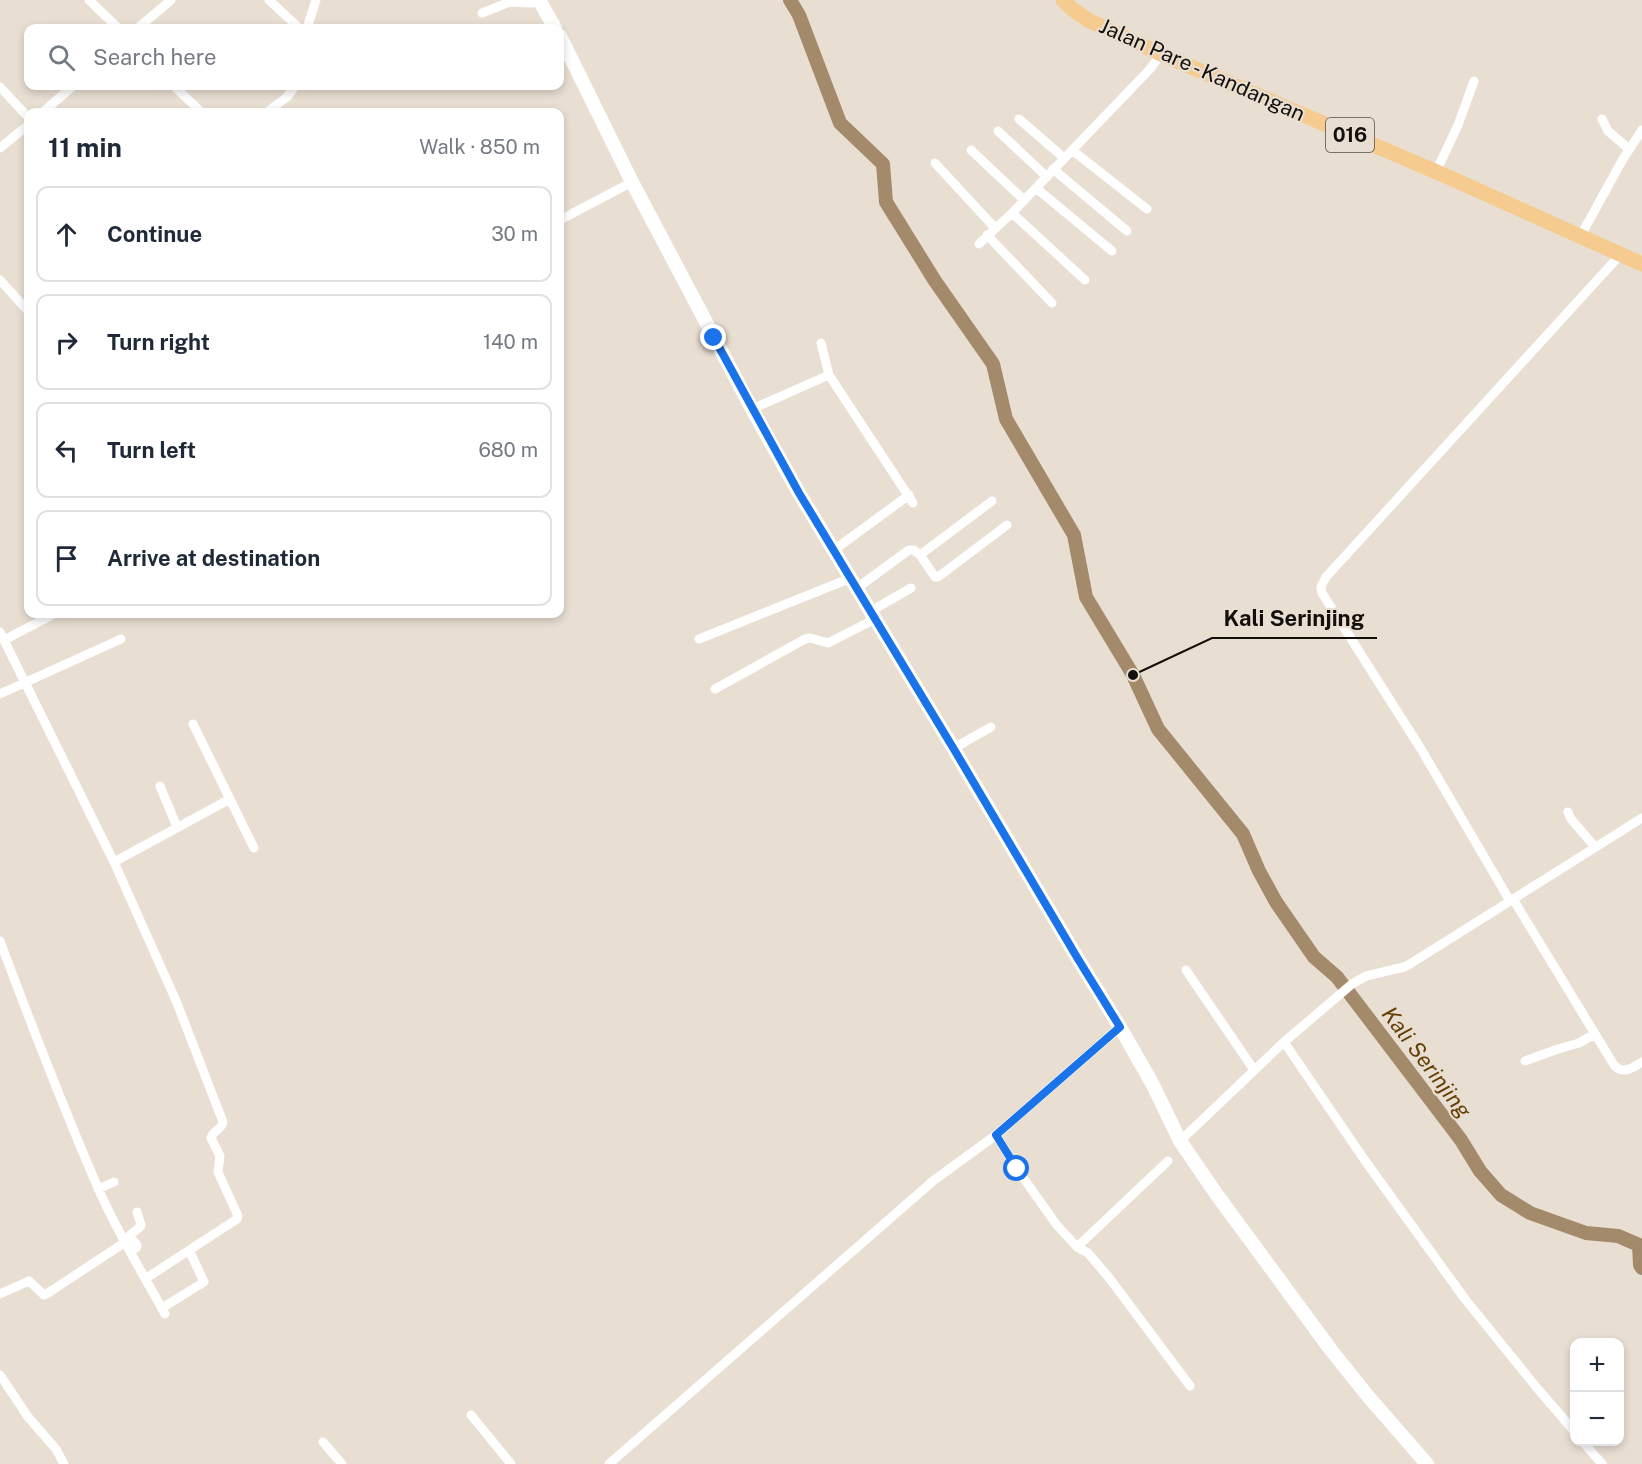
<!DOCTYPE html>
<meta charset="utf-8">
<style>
body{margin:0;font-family:"Public Sans",sans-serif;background:#f2f2f3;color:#1f2937}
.controls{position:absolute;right:18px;bottom:18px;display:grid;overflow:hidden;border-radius:12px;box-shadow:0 3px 9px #0003}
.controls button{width:54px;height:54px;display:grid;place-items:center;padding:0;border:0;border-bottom:2px solid #e0e1e3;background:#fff;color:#1f2937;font:30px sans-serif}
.stop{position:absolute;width:18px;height:18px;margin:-14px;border:4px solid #1a73e8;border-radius:50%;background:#fff}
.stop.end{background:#1a73e8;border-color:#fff;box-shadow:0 2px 6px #0008}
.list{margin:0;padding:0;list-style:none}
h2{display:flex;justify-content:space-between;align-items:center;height:78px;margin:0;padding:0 24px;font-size:26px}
h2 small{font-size:20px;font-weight:400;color:#747a83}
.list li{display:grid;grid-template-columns:39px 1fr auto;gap:18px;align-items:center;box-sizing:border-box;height:96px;margin:0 12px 12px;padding:0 12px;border:2px solid #e0e1e3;border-radius:12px}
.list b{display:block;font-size:22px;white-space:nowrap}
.list em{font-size:20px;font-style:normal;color:#747a83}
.icon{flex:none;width:33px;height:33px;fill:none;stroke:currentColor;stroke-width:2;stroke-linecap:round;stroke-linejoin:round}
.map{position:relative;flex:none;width:1642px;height:1464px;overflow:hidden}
.search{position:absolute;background:#fff;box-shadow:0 3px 9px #0003;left:24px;top:24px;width:540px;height:66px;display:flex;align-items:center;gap:15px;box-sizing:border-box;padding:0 21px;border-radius:12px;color:#747a83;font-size:22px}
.panel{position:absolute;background:#fff;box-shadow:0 3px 9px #0003;left:24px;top:108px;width:540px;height:510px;border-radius:12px}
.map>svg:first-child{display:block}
</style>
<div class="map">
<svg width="1642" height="1464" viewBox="0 0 1642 1464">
<rect width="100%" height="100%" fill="#e9ded2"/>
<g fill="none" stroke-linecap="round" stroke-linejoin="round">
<path stroke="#a38a6b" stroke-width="14" d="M790,0L799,15L840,123L883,164L886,202L935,281L993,364L1006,419L1074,535L1086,597L1133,675L1158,729L1243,834L1259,871L1276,902L1314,957L1337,977L1461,1140L1480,1171L1501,1195L1530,1213L1586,1233L1618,1236L1639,1245L1640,1265L1642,1268"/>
<path stroke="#fff" stroke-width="9" d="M89,0L118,28
M269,0L299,28
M482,13L510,2L531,3L540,1
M138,28L171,0
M307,28L316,0
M174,86L201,112
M0,87L28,117
M43,112L73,86
M267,112L287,97L295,86
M1019,119L1064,158
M1602,119L1608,131L1629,149
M998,131L1047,177
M0,148L28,125
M971,150L1024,200
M1072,150L1147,209
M935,163L995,228
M1053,169L1127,231
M1436,172L1458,125L1474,81
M1036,188L1112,251
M1012,213L1085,280
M560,220L632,182
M987,235L1052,303
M1580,237L1623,159L1642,130
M979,244L1012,213L1150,69L1161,54
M0,280L28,311
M821,343L829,375L913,503
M752,409L829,375
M834,550L909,495
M920,555L935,577H938L1007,525
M857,588L909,550H914L920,555L992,501
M871,611L911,588
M0,632L114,862L177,1003L223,1122C222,1130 212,1131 211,1138L220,1156L218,1172L238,1216L237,1219L145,1279
M699,639L851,578
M4,640L54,614
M715,689L805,639L810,638L828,643L875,619
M0,694L121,639
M193,724L254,848
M954,748L991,727
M160,786L177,827
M1568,812L1571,819L1595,847
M114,862L230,799
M1513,899L1614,1065C1623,1075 1632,1068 1642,1062
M1510,901L1421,749L1322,593L1321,587L1326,577L1621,254
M0,941C31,1024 63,1107 98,1188C117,1232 142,1272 165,1314
M1186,970L1254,1070
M1284,1042L1366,1162L1465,1299L1537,1388L1574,1431
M1525,1061L1558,1049L1579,1043L1595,1034
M996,1135L1017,1169L1056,1224L1077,1247L1088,1253L1110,1279L1190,1386
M1180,1141L1284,1042L1352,984L1366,976L1404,967L1410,964L1642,818
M98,1189L114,1182
M1077,1247L1168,1161
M130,1252L137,1247V1245L130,1237V1235L140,1227L141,1225L137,1212
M0,1294L29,1281L44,1295L48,1293L124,1243
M162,1308L204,1282L189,1250
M0,1375L28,1417L56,1449L64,1464
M471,1415L511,1464
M323,1442L342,1464
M1583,1442L1602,1464
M609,1464L933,1181L996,1135L1120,1027"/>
<path stroke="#fff" stroke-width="14" d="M539,0L555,28
M560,36L632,182L752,409L799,493L955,751L1078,959L1120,1027L1153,1085L1180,1141L1217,1195L1331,1350L1367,1395L1427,1464"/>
<path stroke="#f5cb90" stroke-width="15" d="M1063,0L1072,9L1088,20L1161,54L1446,176L1642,264"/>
</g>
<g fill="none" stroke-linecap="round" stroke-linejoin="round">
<path stroke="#1a73e8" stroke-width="8" d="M714,338L799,493L955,751L1078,959L1120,1027L996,1135L1017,1169"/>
</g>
<g text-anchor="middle" stroke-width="4.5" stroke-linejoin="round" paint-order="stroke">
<rect fill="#e9ded2" stroke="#534d47" stroke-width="1.5" x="1326" y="118" width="48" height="34" rx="4.5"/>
<g font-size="20" font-weight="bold" fill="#130f0b">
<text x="1350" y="142">016</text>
</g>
<g font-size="21" fill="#130f0b" stroke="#e9ded2">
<text transform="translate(1202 70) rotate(24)" y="7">Jalan Pare - Kandangan</text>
</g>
<g font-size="22" font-style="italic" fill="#644005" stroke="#e9ded2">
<text transform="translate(1427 1062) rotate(53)" y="8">Kali Serinjing</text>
</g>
</g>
<path fill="none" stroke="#130f0b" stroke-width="2" d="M1133 675L1212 638H1377"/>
<circle fill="#130f0b" stroke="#e9ded2" stroke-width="2" cx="1133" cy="675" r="6"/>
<g font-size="22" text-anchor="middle" font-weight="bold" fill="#130f0b" stroke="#e9ded2" stroke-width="4.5" stroke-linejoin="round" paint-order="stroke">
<text x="1294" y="626">Kali Serinjing</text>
</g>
</svg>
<div class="controls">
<button>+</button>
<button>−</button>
</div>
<div class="stop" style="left:1017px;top:1169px"></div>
<div class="stop end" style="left:714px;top:338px"></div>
<div class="search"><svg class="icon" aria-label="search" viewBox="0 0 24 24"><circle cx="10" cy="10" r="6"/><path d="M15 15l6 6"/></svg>Search here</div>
<section class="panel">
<h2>11 min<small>Walk · 850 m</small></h2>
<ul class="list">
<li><svg class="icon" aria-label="ahead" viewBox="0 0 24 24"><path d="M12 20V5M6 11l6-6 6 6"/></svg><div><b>Continue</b></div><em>30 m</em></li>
<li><svg class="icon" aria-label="right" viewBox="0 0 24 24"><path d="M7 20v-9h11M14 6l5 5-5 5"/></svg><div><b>Turn right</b></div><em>140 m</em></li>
<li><svg class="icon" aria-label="left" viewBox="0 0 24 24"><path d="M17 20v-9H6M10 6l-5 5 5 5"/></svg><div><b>Turn left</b></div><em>680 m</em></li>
<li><svg class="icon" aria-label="arrive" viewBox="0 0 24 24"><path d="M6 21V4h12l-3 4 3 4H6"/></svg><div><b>Arrive at destination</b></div></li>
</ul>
</section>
</div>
